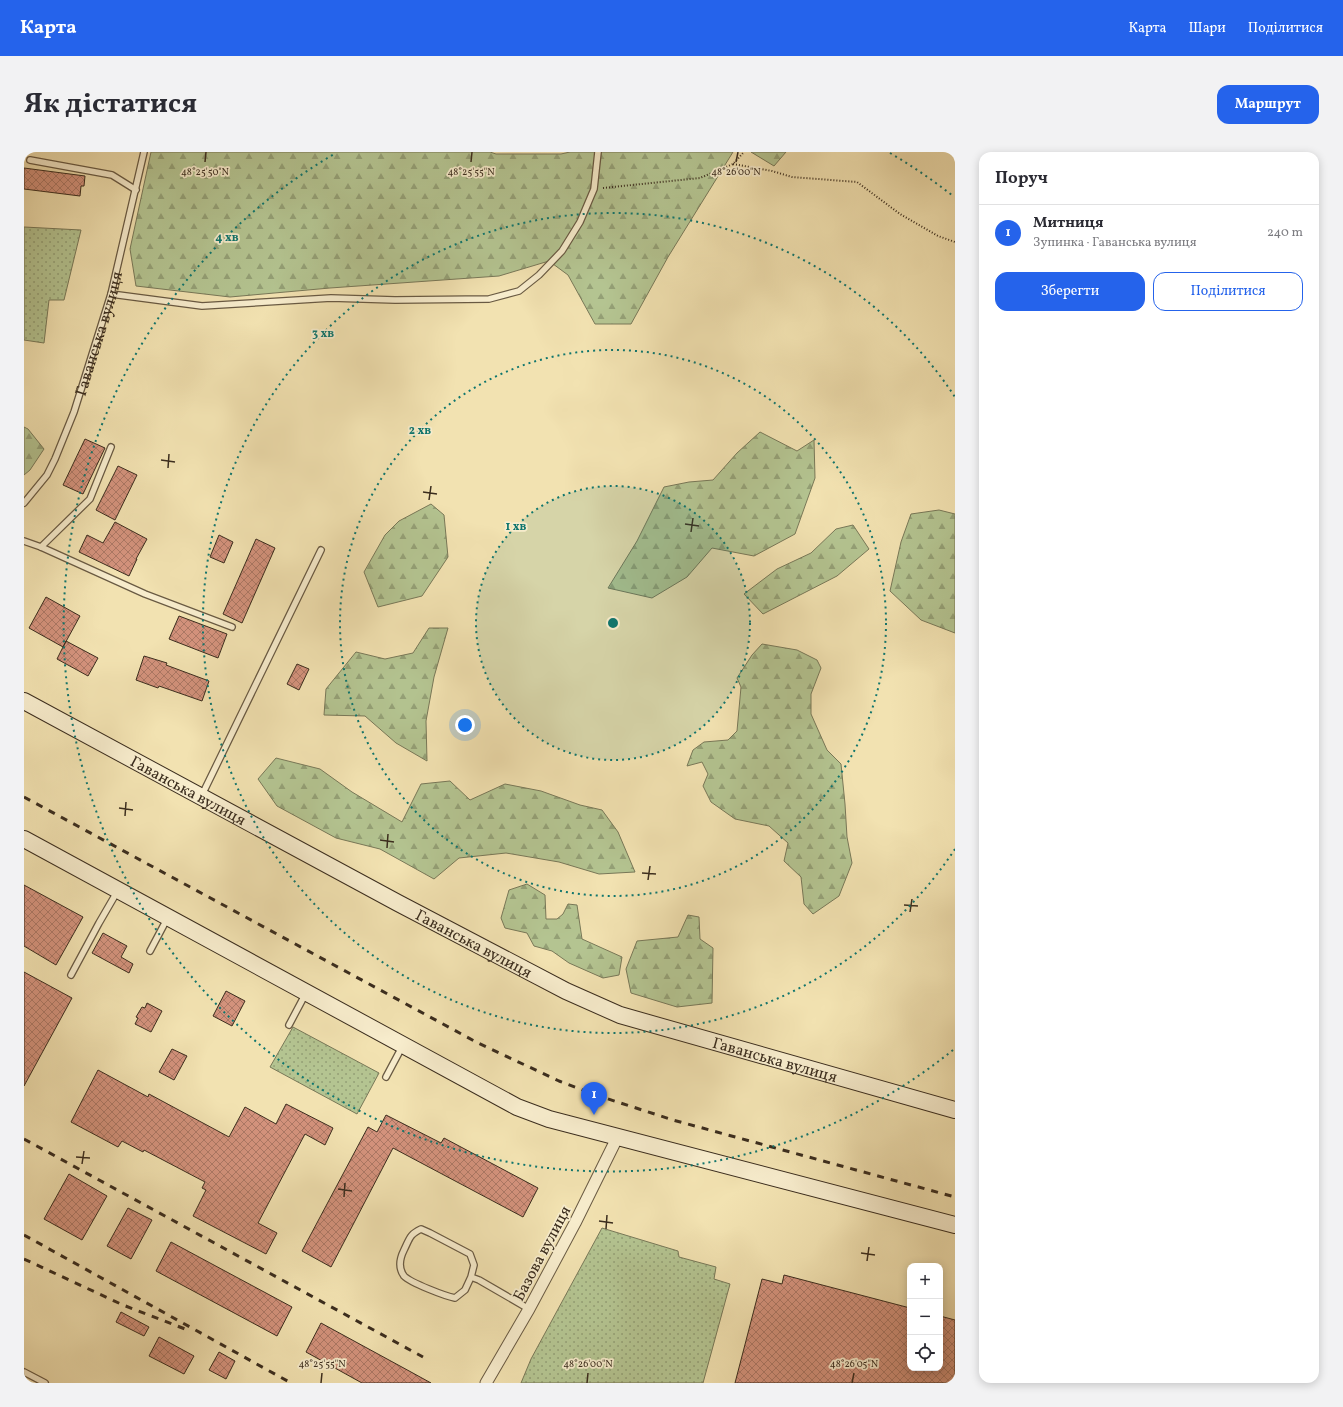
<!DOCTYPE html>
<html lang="uk">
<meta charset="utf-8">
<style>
body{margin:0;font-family:Vollkorn,serif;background:#f2f2f3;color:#2b2b33}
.controls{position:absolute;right:12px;bottom:12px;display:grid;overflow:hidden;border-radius:8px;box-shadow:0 2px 10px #0003}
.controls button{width:36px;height:36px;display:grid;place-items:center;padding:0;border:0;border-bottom:1px solid #e1e1e2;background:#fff;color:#2b2b33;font:20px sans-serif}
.you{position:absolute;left:441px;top:573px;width:14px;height:14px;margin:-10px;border:3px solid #fff;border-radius:50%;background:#1a73e8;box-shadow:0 0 0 6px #1a73e833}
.badge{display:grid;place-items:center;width:26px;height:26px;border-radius:50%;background:#2563eb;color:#fff;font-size:13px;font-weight:700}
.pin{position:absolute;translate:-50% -33px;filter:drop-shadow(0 1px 2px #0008)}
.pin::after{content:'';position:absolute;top:21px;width:14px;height:12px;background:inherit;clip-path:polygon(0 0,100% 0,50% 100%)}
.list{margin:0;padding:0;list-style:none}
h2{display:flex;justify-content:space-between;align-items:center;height:52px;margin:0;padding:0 16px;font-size:17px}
h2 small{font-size:13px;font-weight:400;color:#7c7c81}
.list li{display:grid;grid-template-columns:26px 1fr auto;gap:12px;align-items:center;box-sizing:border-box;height:56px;padding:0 16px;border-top:1px solid #e1e1e2}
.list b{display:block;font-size:15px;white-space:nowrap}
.list p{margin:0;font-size:13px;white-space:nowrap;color:#7c7c81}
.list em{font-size:13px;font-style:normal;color:#7c7c81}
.actions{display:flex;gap:8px;padding:12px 16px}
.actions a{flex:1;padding:9px 0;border:1px solid #2563eb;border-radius:12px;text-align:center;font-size:14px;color:#2563eb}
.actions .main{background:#2563eb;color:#fff}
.icon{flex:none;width:22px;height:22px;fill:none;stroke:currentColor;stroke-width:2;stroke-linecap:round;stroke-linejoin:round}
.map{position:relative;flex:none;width:931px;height:1231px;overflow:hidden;border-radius:12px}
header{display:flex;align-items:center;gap:24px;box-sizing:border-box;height:56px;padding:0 20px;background:#2563eb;color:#fff}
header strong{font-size:19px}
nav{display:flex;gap:22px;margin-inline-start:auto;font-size:14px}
.intro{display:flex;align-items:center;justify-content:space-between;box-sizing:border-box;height:96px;padding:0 24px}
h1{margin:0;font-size:28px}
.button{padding:10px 18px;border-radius:12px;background:#2563eb;color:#fff;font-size:14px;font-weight:700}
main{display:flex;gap:24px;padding:0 24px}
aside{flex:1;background:#fff;border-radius:12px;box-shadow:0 2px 10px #0003}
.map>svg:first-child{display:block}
</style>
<header>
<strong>Карта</strong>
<nav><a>Карта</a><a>Шари</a><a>Поділитися</a></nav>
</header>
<div class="intro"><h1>Як дістатися</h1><a class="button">Маршрут</a></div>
<main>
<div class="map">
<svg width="931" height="1231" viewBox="0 0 931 1231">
<defs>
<pattern id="grass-dots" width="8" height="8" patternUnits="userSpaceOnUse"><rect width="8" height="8" fill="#b4c491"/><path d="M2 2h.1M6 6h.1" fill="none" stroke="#94a076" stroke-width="1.8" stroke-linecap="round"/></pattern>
<pattern id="forest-firs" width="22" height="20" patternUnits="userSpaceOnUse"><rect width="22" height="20" fill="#b4c491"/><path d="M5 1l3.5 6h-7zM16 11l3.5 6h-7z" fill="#94a076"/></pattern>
<pattern id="building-cross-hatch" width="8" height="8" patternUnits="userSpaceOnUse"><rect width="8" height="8" fill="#d3927c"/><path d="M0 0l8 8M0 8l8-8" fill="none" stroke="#ac7865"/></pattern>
</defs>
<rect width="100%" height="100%" fill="#f2e2b1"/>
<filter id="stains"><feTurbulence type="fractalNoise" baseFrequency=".005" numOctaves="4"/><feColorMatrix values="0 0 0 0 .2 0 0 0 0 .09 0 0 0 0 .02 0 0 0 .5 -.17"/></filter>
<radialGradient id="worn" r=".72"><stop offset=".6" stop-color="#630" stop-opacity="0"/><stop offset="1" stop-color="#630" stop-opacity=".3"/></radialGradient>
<path fill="url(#grass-dots)" stroke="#787858" d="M0,75L57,78L40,148H25L20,191L0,188Z
M269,875L355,921L333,962L246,915Z
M578,1076L654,1099L655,1105L692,1115L690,1127L706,1132L679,1231H497L507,1207Z"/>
<path fill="url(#forest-firs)" stroke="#787858" d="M127,0H466L472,2H537L546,0H709L644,105L607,172H571L544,123L525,109L475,124L306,136L206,145L112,134L106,97Z
M727,0H762L750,14Z
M0,275L4,277L20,297L6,318L0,323Z
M736,280L773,299L790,288L791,326L771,382L730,404L688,396L663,425L628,446L584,436L613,389L640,335L665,330L689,328L713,301Z
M407,352L420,363L424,405L398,444L354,455L340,420L361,383L375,369Z
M915,358L931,362V481L897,468L866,439L877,390L887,362Z
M829,373L845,397L813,424L739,462L720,442L753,417L787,401L812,377Z
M405,476H424L410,525L402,569L403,609L372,591L341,564L300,563L302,537L332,500L361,507L389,501Z
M738,492L773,498L793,508L797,516L787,542V562L803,598L817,612L821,652L823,685L828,711L815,744L789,762L780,752L777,725L760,709L764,691L745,674L711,667L687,650L679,634L684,622L678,610L663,614L669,598L680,590L704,588L713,579L717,535L713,526L728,503Z
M252,606L296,617L328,640L378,670L397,632L426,629L446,648L481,632L517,639L556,653L578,658L594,680L611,720L575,722L535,710L482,701L435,706L410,727L356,697L312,686L253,654L234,627Z
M503,732L521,743L522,767H533L539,762L544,752L553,753L558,787L598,805L595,823L579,826L545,811L528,799L510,794L503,781L481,776L477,766L485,738Z
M664,763L675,765L676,787L689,796L688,851L653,855L607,841L602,817L613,789L654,785Z"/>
<path fill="url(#building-cross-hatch)" stroke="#3b2d1e" d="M0,16L61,24L60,34H57L56,44L0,37Z
M61,287L81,296L59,342L39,333Z
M94,314L113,323L91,368L72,358Z
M91,370L123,387L112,407H113L105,424L55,400L63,383L79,391Z
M195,383L209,390L200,411L186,405Z
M232,387L251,396L218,471L199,462Z
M22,445L56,464L39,495L5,476Z
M155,464L203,482L194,506L145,487Z
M42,489L74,506L64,524L33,507Z
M120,504L143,511L142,513L185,529L178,549L135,534L134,536L112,528Z
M273,512L285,517L275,538L263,532Z
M0,733L59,765L32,813L0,794Z
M79,781L103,794L97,805L109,812L105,821L68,801Z
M0,820L48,846L0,934Z
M202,839L221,849L208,874L189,864Z
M123,851L138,859L127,880L111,872L114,866L112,865L118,855L121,856Z
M148,897L163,904L150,928L135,920Z
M74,918L124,945L125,942L205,985L221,955L252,972L262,952L309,976L301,993L281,982L234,1071L253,1081L242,1102L169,1064L182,1038L178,1036L181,1030L120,998L119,1000L98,989L94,995L47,970Z
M362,963L417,991L420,986L514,1036L499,1065L369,996L307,1115L278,1099L344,975L353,980Z
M45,1022L83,1044L58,1088L20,1067Z
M104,1056L128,1068L107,1107L83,1094Z
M147,1090L268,1155L253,1184L132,1119Z
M760,1123L886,1156V1216H916V1164L931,1168V1231H711L738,1127L758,1132Z
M97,1160L125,1175L120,1184L92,1170Z
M297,1171L387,1220L407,1231H338L282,1200Z
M135,1185L170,1204L160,1222L125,1204Z
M195,1200L211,1209L202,1227L185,1218Z"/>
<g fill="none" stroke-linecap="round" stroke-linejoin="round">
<g stroke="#695a43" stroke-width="8">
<g id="lane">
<path d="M6,8L88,23L112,38"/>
<path d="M87,142L178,154L307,146L371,148L465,147L495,139L515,123L538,99L556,70L570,37L574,0"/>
<path id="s1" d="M0,351L23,323L31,307L50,260L87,142L120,0"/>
<path d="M0,389L17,395L121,442L208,475"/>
<path d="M17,395L66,347L87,295"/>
<path d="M178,643L297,398"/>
<path d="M126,799L143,767"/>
<path d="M47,823L75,771L93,740"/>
<path d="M265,873L282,841"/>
<path d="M362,925L378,895"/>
<path d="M447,1125L450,1113L446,1102L406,1081L397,1077C385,1083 386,1086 380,1098C376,1106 374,1116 380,1124C387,1131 421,1144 431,1146L441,1138L447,1125L455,1128L505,1157"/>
<path d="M0,1220L21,1231"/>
</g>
</g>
<g stroke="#695a43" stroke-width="13">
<path id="street" d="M462,1231L505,1157L551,1071L594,984"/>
</g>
<g stroke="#3b2d1e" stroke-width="18">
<g id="secondary">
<path id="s2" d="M0,549L374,751L542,839L596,863L931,958"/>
<path d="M0,687L493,955L525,967L931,1073"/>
</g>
</g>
<path stroke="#3b2d1e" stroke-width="2" stroke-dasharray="1 2" stroke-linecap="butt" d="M709,12L748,19L768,25L833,30L876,62L914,84L931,90
M579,36L676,26L709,12L720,0"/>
<use href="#lane" stroke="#f7eccc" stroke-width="5.5"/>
<use href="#street" stroke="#f7eccc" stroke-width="11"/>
<use href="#secondary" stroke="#f7eccc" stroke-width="16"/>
<path stroke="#3b2d1e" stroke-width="3" stroke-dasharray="7 7" stroke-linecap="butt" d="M0,645L454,891L535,929L572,943L649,968L931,1045
M0,987L399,1205
M0,1083L267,1231
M0,1107L99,1153L161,1177"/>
</g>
<path fill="none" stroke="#3b2d1e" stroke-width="1.5" d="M181,10L182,0M447,10L448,0M712,10L714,0M137,308L151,310M144,316L145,302M399,340L413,342M405,348L407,334M661,372L675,374M667,380L669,366M95,656L109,658M101,664L102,650M356,688L370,690M363,696L364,682M618,721L632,722M624,728L626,714M880,753L894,754M886,760L888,747M52,1005L66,1006M58,1012L60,999M314,1037L328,1039M320,1045L321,1031M575,1069L589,1071M582,1077L583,1063M837,1101L851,1103M843,1109L845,1095M297,1231L298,1221M563,1231L564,1221M828,1231L830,1221"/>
<circle cx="589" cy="471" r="137" fill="#0f766e" fill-opacity=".12"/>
<g fill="none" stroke="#0f766e" stroke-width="2" stroke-dasharray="2 4">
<circle cx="589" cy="471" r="137"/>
<circle cx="589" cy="471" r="273"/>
<path d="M931 697A410 410 0 1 1 931 245"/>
<path d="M929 898A546 546 0 1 1 312 1M866 1A546 546 0 0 1 929 44"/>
</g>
<g text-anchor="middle" stroke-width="3.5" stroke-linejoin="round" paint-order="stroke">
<g font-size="16" fill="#3b2d1e" stroke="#f7eccc">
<text dy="6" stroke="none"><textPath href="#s1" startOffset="187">Гаванська вулиця</textPath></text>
<text dy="6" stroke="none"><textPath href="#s2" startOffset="187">Гаванська вулиця</textPath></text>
<text dy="6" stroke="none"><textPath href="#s2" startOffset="511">Гаванська вулиця</textPath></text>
<text dy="6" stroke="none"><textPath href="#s2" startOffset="835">Гаванська вулиця</textPath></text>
<text transform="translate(517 1101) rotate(-62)" y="6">Базова вулиця</text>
</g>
</g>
<g font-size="10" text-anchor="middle" fill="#3b2d1e" stroke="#f7eccc" stroke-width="3.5" stroke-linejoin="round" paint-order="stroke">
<text x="181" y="23">48°25'50"N</text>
<text x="447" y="23">48°25'55"N</text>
<text x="712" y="23">48°26'00"N</text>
<text x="298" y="1215">48°25'55"N</text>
<text x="564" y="1215">48°26'00"N</text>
<text x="830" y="1215">48°26'05"N</text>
</g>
<circle cx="589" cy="471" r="6" fill="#0f766e" stroke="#f7eccc" stroke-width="2"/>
<g font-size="12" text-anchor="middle" font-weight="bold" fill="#0f766e" stroke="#f7eccc" stroke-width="3.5" stroke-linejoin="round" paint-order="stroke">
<text x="203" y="89">4 хв</text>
<text x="299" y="185">3 хв</text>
<text x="396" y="282">2 хв</text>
<text x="492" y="378">1 хв</text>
</g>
<rect width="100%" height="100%" filter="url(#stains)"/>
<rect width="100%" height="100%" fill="url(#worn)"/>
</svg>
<div class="controls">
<button>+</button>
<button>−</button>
<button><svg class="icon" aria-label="locate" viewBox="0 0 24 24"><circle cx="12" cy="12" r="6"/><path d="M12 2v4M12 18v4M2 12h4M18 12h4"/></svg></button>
</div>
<div class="you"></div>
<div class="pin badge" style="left:570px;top:963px">1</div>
</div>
<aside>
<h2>Поруч<small></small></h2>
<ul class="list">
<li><span class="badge">1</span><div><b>Митниця</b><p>Зупинка · Гаванська вулиця</p></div><em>240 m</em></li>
</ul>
<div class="actions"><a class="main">Зберегти</a><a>Поділитися</a></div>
</aside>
</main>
